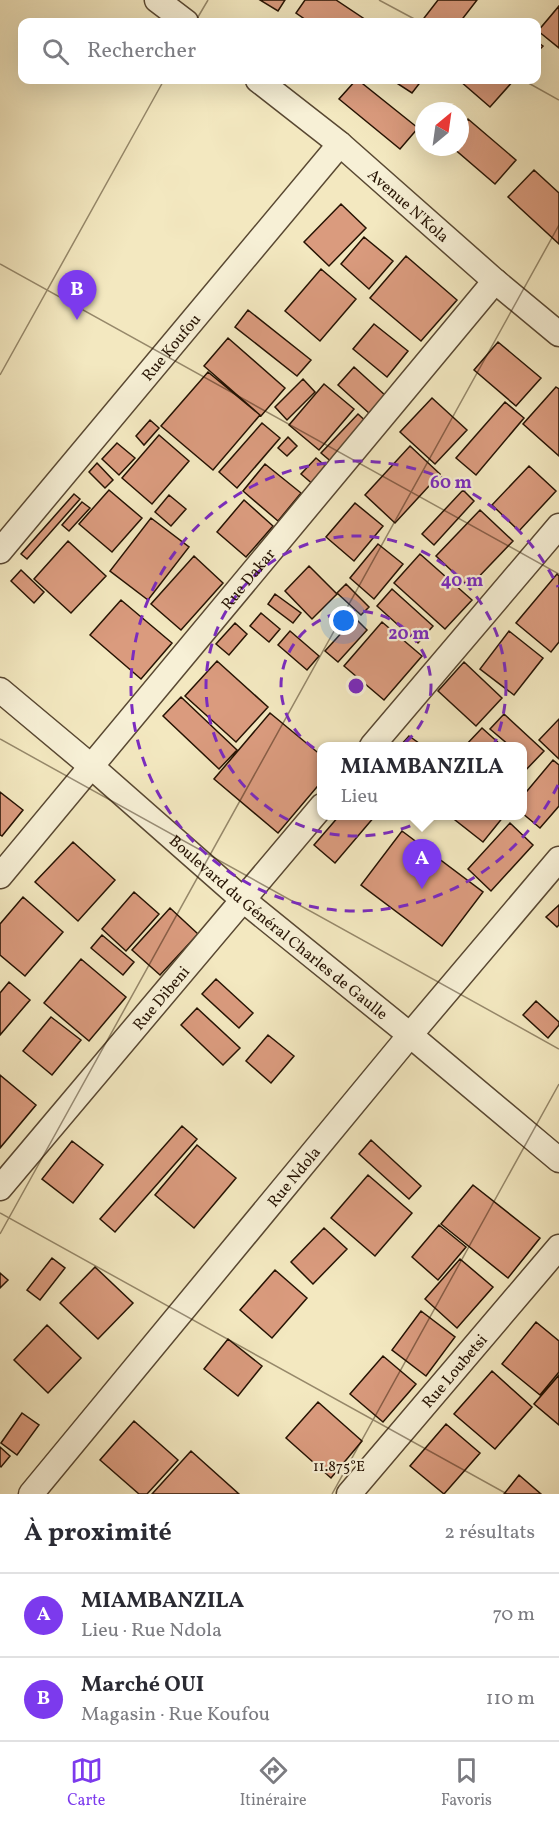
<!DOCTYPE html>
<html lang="fr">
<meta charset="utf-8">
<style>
body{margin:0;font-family:Vollkorn,serif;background:#f7f7f7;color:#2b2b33}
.compass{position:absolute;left:415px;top:102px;width:54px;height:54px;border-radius:50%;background:#fff;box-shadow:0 6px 24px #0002;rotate:29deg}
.you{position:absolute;left:344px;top:621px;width:21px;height:21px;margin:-15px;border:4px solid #fff;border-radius:50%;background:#1a73e8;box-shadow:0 0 0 9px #1a73e833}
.badge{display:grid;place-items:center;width:39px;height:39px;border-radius:50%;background:#7c3aed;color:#fff;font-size:20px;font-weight:700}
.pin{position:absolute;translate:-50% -50px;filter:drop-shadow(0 2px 3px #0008)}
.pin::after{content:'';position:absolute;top:32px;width:21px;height:18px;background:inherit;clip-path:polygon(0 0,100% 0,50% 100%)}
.popup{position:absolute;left:317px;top:742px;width:210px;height:78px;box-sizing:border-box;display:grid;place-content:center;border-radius:12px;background:#fff;filter:drop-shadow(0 2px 4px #0005);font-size:20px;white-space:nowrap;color:#7c7c81}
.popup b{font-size:22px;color:#2b2b33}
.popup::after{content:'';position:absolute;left:50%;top:100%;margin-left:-12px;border:12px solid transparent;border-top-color:#fff}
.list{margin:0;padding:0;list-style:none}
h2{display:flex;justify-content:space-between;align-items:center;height:78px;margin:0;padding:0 24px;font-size:26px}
h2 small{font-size:20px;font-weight:400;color:#7c7c81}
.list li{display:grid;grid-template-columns:39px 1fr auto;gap:18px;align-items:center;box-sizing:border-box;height:84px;padding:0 24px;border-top:2px solid #e1e1e2}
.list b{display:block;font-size:22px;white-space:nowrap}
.list p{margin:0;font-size:20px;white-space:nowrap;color:#7c7c81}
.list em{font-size:20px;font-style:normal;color:#7c7c81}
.icon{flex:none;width:33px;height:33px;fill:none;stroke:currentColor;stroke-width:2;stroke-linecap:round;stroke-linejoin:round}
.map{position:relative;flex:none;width:559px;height:1494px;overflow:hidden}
.search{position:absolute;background:#fff;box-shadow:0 6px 24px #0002;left:18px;right:18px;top:18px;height:66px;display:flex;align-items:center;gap:15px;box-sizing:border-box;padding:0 21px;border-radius:12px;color:#7c7c81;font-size:22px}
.sheet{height:246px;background:#fff}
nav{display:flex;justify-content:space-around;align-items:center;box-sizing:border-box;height:84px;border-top:2px solid #e1e1e2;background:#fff;font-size:16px;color:#7c7c81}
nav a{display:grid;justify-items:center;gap:3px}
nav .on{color:#7c3aed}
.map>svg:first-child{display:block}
</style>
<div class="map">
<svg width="559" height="1494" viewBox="0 0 559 1494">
<rect width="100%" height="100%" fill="#f3e8c0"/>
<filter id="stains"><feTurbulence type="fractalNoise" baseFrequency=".00333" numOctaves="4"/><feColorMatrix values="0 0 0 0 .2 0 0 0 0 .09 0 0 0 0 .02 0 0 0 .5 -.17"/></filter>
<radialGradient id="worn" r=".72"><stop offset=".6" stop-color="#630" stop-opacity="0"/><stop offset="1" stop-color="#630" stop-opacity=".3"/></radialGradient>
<path fill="#da9b7e" stroke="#261303" stroke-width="1.5" d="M260,0H285L278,11Z
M305,0H336L369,22H309L296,13Z
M438,0H477L460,22H421Z
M559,6V48L538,31Z
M536,41L543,46L536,53Z
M356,80H358L418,128L400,149L339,99Z
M392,80H422L412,93Z
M461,80H514L490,107L460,81Z
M468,119L516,160L495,184L452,147H460V129Z
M534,170L559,193V244L508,197Z
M341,204L366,228L329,266L304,242Z
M364,237L393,261L369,289L341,264Z
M406,256L457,300L421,341L370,298Z
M321,269L356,299L320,341L285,311Z
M248,310L311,360L297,376L235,327Z
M374,324L408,351L387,377L353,349Z
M228,338L285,388L261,416L204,366Z
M498,342L541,378L516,406L474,370Z
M354,367L386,396L370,414L338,385Z
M208,372L260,415L213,470L161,426Z
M303,379L315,392L287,420L275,407Z
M324,384L354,409L319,450L289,425Z
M556,387L559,389V456L523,424Z
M432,398L467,430L435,464L400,432Z
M505,402L524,418L476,475L456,458Z
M358,414L370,425L334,464L321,453Z
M150,420L159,428L144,445L136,436Z
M262,423L280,438L237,488L219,472Z
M159,435L189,461L152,504L122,478Z
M288,437L297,446L287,456L278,448Z
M117,443L135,458L119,475L102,459Z
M410,446L440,474L395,523L365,495Z
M316,458L329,469L315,486L301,474Z
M97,463L113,480L105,488L89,472Z
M265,464L301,493L278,521L243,491Z
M529,466L556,491L519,531L492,505Z
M109,490L142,518L112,552L79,524Z
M463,490L474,501L434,545L422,534Z
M74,494L80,499L27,559L21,554Z
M169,495L186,509L171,526L155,512Z
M244,500L273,526L246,557L217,532Z
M82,502L90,508L69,531L62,525Z
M355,503L383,526L354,561L326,537Z
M480,510L513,541L469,587L436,556Z
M151,518L189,547L148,600L110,571Z
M68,541L106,576L71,613L34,579Z
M378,544L403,564L374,599L350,578Z
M420,554L472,600L445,629L394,583Z
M194,556L223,583L181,630L151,604Z
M309,566L337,594L312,619L285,591Z
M21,570L44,592L34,603L11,581Z
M557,574L559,576V642L551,652L516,623Z
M346,584L369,607L361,615L337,593Z
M392,589L433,626L418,643L377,606Z
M275,594L301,613L293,623L268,604Z
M121,600L172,643L141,679L90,635Z
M261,613L280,629L269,642L250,626Z
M355,618L367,630L338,662L325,651Z
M382,622L422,656L384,700L344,666Z
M235,623L247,634L229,655L216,644Z
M290,631L319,656L307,670L278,645Z
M509,631L543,658L514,695L480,669Z
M217,661L268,707L236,742L185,696Z
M464,662L502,698L476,726L438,691Z
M181,697L237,750L219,769L163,716Z
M270,713L322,756V781L278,833L214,779Z
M504,714L544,751L522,774V746H510L490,729Z
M559,719V759L539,740Z
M482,728L502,746H465Z
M409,736L423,746H400Z
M553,760L559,765V806L540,828L522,813V797Z
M0,792L23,810L2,836L0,835Z
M339,816H375L335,863L314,845Z
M450,816H504L483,842Z
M510,823L533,845L491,891L468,869Z
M402,831L483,892L442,946L361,885Z
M73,842L115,880L78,921L35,882Z
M134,892L159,914L126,951L102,929Z
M23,897L63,932L25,976L0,955V924Z
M559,905V925L557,927L546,917Z
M170,908L198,934L160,975L132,950Z
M102,935L134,962L123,975L91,948Z
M81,959L126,997L89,1041L44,1003Z
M216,979L253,1013L239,1028L202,994Z
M9,982L30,1000L0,1035V993Z
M536,1001L559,1022V1025L548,1038L523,1015Z
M197,1008L240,1048L223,1065L181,1025Z
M51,1017L81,1040L52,1075L23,1051Z
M268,1035L294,1056L271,1083L246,1061Z
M0,1075L36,1105L0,1148Z
M182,1126L197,1139L115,1232L100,1219Z
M371,1140L421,1186L409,1199L359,1154Z
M72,1141L103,1165L73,1203L42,1179Z
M197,1145L236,1178L194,1228L155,1195Z
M368,1175L412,1213L375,1256L331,1218Z
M473,1185L540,1238L508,1278L441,1224Z
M439,1225L466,1247L438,1280L412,1257Z
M324,1228L347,1249L313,1284L291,1262Z
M52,1258L65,1268L40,1300L27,1290Z
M460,1259L493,1287L457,1328L425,1299Z
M95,1267L133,1303L98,1339L60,1303Z
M275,1270L307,1298L272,1338L240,1310Z
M0,1273L8,1280L0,1288Z
M421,1311L455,1337L426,1376L392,1350Z
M536,1322L559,1341V1372L540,1395L502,1364Z
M47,1325L81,1358L48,1393L14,1360Z
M228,1339L262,1366L238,1396L204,1369Z
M383,1356L416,1384L383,1422L350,1394Z
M492,1371L532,1407L495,1449L454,1414Z
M559,1375V1425L534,1404Z
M318,1402L362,1441L331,1478L286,1438Z
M22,1413L39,1425L17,1455L1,1443Z
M134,1421L178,1460L147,1494H139L100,1460Z
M446,1424L480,1453L444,1494L410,1466Z
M0,1447L10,1456L1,1467L0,1466Z
M191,1451L239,1494H152Z
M519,1475L541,1494H504Z"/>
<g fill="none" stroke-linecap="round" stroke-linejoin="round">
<g stroke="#594832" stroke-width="27">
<g id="street">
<path d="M157,0L186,22"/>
<path id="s1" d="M258,80L340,144L495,281L559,334"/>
<path id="s2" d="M0,551L340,144"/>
<path id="s3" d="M0,690L92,767L242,899L410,1035L559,1160"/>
<path d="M372,746L559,526"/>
<path id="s4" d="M0,876L495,281"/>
<path id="s5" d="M0,1188L322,806"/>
<path id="s6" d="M31,1494L410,1035L559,859"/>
<path id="s7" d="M349,1494L559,1247"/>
</g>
</g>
<use href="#street" stroke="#f7f0d6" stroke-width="24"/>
</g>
<path fill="none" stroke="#261303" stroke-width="1.5" stroke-opacity="0.45" d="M379,0L420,22M195,22L208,0M523,80L559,100M0,264L559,574M0,375L164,80M0,739L559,1049M0,1213L507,1494M0,1234L559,225M332,1494L559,1084"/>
<g fill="none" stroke="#7b2cbf" stroke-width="3" stroke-dasharray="10 8">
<circle cx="356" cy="686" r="75"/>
<circle cx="356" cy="686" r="150"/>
<path d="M558 785A225 225 0 1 1 558 587"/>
</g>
<g text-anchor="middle" stroke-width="4.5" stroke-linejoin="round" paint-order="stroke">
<g font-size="16" fill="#261303" stroke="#f7f0d6">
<text dy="6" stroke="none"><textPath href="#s1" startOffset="196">Avenue N'Kola</textPath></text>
<text dy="6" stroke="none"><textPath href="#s2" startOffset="266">Rue Koufou</textPath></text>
<text dy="6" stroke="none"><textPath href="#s4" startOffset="387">Rue Dakar</textPath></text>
<text dy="6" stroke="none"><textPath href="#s3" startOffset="366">Boulevard du Général Charles de Gaulle</textPath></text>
<text dy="6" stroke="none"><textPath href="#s5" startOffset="249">Rue Dibeni</textPath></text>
<text dy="6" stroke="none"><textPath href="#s6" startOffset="412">Rue Ndola</textPath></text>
<text dy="6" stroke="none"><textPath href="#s7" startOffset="162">Rue Loubetsi</textPath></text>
</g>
</g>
<g font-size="15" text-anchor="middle" fill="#261303" stroke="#f7f0d6" stroke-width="4.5" stroke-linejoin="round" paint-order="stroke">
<text x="339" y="1471">11.875°E</text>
</g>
<circle cx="356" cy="686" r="9" fill="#7b2cbf" stroke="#f7f0d6" stroke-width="3"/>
<g font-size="18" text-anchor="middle" font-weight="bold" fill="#7b2cbf" stroke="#f7f0d6" stroke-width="4.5" stroke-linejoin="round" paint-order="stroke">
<text x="451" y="488">60 m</text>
<text x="462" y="586">40 m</text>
<text x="409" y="639">20 m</text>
</g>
<rect width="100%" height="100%" filter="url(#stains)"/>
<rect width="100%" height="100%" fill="url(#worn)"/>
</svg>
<svg class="compass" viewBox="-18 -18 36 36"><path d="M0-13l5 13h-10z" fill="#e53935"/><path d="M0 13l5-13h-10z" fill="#7c7c81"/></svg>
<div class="you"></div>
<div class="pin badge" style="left:422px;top:889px">A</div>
<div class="popup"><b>MIAMBANZILA</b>Lieu</div>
<div class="pin badge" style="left:77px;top:320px">B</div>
<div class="search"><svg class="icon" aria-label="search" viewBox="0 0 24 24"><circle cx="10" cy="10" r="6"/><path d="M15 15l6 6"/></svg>Rechercher</div>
</div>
<section class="sheet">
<h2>À proximité<small>2 résultats</small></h2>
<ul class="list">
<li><span class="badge">A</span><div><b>MIAMBANZILA</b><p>Lieu · Rue Ndola</p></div><em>70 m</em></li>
<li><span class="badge">B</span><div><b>Marché OUI</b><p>Magasin · Rue Koufou</p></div><em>110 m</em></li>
</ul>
</section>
<nav>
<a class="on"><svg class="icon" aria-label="map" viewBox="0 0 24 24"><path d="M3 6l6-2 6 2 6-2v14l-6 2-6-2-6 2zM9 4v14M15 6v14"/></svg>Carte</a>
<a><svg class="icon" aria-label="directions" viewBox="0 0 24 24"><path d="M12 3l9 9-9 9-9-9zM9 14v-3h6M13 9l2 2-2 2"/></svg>Itinéraire</a>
<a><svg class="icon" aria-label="saved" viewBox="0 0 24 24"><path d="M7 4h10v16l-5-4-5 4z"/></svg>Favoris</a>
</nav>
